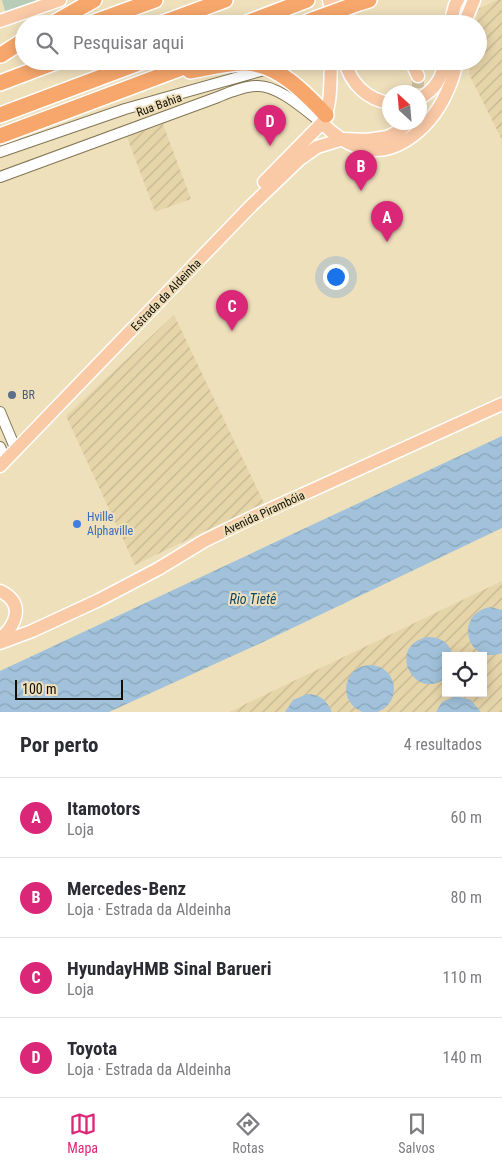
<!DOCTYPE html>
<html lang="pt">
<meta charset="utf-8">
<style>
body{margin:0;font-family:"Roboto Condensed",sans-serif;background:#f2f2f3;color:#2b2b33}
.controls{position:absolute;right:15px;bottom:15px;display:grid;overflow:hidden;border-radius:0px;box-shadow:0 2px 12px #0003}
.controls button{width:45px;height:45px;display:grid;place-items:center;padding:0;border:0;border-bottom:1px solid #e1e1e2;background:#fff;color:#2b2b33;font:25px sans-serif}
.compass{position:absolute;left:382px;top:85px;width:45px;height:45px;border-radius:50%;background:#fff;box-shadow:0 2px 12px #0003;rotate:334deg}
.scale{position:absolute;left:15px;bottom:12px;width:108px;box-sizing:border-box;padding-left:5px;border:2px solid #130e03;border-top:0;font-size:14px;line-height:18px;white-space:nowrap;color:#130e03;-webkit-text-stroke:4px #efe0bc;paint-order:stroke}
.you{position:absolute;left:335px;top:276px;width:18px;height:18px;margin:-12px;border:4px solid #fff;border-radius:50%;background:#1a73e8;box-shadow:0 0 0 8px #1a73e833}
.badge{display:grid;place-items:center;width:32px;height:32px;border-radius:50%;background:#db2777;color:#fff;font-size:16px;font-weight:700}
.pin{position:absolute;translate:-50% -41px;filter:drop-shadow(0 1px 2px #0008)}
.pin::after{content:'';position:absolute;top:26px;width:18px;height:15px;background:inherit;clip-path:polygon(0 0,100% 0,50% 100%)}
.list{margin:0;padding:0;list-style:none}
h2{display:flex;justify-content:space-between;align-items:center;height:65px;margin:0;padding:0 20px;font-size:21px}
h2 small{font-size:16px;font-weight:400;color:#7c7c81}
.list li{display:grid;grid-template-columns:32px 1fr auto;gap:15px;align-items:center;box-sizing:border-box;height:80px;padding:0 20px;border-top:1px solid #e1e1e2}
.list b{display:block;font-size:19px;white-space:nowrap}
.list p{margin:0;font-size:16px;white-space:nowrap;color:#7c7c81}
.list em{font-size:16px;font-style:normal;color:#7c7c81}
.icon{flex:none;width:28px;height:28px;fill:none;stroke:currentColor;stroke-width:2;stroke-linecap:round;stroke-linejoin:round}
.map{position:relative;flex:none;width:502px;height:712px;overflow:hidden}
.search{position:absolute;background:#fff;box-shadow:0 2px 12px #0003;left:15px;right:15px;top:15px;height:55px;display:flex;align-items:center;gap:12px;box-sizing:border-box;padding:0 18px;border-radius:28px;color:#7c7c81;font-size:19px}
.sheet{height:385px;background:#fff}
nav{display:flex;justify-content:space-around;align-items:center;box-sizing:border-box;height:70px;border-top:1px solid #e1e1e2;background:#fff;font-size:14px;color:#7c7c81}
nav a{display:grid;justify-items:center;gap:2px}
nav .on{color:#db2777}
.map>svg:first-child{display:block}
</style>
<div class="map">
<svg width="502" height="712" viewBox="0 0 502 712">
<defs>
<pattern id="industrial-furrows" width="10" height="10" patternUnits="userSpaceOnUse" patternTransform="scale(1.25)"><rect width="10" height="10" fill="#e7d5aa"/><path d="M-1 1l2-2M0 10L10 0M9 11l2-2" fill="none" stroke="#c5b691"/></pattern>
<pattern id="water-waves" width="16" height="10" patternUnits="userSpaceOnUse" patternTransform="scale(1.25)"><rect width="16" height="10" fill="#a1c2da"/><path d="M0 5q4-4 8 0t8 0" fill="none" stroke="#8aa6b9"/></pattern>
</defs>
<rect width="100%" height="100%" fill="#efe0bc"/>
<path fill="url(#industrial-furrows)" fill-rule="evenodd" d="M497,0H502V140L469,74L471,61H478V24H476L478,9Z
M163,124L191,199L155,212L127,137Z
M174,315L264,503L135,565L66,416Z
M502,581V712H229ZM446,656H483V693H446Z"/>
<path fill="#b8cdb8" d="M2,0H45L6,14Z"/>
<path fill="url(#water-waves)" d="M502,436V528L261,643L109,712H0V671Z
M490,607L502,610V653C468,666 452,615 490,607Z
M428,637C441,637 450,643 453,656H446V678C414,703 385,645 428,637Z
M346 689a24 24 0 1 1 48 0a24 24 0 1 1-48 0Z
M307,694C319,694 327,700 332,712H285L293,700Z
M456,696L471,700L481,712H436L442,702Z"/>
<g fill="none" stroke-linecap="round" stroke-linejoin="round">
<path stroke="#cec0a0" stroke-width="12" stroke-dasharray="12 6" stroke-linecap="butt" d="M418,76V92"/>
<g stroke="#827554" stroke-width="12">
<path id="minor" d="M0,152L125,109L264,70L269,71
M0,177L218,97C230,92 244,86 257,86C278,85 305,110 322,123
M0,412L16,450
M0,447L6,460"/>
</g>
<g stroke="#fff" stroke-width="15">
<path id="major" d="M329,0L334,24
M338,0C342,10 346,18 354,24
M0,21L60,0
M450,24L455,5L458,0
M464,24L474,0
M331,61C330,81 332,106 322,123C331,132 344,142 357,147C399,161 435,122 449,87C453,79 455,70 457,61
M345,61C350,83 367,100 390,103
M411,61L418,76
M420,98C435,90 442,78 445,61
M264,182L322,123
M0,466L251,206L300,159L317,147L343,139L367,140L387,137L399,131L409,122
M0,591C25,603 17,624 0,639
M0,643L32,631L99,600L158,569L204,541L253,517L502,404"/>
</g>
<g stroke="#fff" stroke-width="18">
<path id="highway" d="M359,3L369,0
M52,24L94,0
M89,24L155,0
M160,24L225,0
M244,24L307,0
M303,24L315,19
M1,55L24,40
M190,71C208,68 228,62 247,63C279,65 305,93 326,115
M0,83L58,61
M0,115L144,61
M0,136L200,61"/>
</g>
<use href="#minor" stroke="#fff" stroke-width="10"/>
<use href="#major" stroke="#facaa7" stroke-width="12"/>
<use href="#highway" stroke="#f7a76c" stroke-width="15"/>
<g stroke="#fff" stroke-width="18" stroke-linecap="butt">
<path id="highway-bridge" d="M315,19L359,3"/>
</g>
<use href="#highway-bridge" stroke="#f7a76c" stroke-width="15"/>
</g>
<circle fill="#5c6f8a" stroke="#efe0bc" stroke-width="2" cx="12" cy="395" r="5"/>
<circle fill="#3f7fe0" stroke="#efe0bc" stroke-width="2" cx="77" cy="524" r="5"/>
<g text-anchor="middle" stroke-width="4" stroke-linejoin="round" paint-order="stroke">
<g font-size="12" fill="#130e03" stroke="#efe0bc">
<text transform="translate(159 105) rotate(-20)" y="4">Rua Bahia</text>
<text transform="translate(166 295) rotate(-46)" y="4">Estrada da Aldeinha</text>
<text transform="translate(264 513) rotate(-25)" y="4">Avenida Pirambóia</text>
</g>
<g font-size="12" fill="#4e5e75" stroke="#efe0bc" text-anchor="start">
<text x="22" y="399">BR</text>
</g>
<g font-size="12" fill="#366cbe" stroke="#efe0bc" text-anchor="start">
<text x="87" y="521">Hville<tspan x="87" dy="14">Alphaville</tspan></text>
</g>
<g font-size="14" font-style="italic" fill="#0d4768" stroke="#efe0bc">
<text x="253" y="604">Rio Tietê</text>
</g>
</g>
</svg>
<div class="controls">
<button><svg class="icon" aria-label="locate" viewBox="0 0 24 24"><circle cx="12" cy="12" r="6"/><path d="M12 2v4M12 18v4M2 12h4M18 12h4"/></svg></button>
</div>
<svg class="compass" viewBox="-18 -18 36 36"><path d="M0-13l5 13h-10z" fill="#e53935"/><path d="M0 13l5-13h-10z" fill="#7c7c81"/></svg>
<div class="scale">100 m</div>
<div class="you"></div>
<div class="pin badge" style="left:387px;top:242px">A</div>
<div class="pin badge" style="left:361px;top:191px">B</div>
<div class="pin badge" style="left:232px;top:331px">C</div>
<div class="pin badge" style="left:270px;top:146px">D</div>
<div class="search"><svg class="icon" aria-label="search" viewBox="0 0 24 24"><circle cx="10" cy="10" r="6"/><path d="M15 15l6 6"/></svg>Pesquisar aqui</div>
</div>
<section class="sheet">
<h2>Por perto<small>4 resultados</small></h2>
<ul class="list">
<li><span class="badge">A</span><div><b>Itamotors</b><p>Loja</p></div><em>60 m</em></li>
<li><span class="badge">B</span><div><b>Mercedes-Benz</b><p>Loja · Estrada da Aldeinha</p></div><em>80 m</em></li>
<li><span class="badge">C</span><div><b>HyundayHMB Sinal Barueri</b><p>Loja</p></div><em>110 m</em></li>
<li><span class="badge">D</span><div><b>Toyota</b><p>Loja · Estrada da Aldeinha</p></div><em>140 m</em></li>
</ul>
</section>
<nav>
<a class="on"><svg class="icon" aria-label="map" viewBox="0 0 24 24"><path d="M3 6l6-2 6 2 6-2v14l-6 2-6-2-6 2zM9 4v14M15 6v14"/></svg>Mapa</a>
<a><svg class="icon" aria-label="directions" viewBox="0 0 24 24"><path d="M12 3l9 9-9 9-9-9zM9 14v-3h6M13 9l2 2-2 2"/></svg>Rotas</a>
<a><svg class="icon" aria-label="saved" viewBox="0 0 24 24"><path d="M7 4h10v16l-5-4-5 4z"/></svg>Salvos</a>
</nav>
